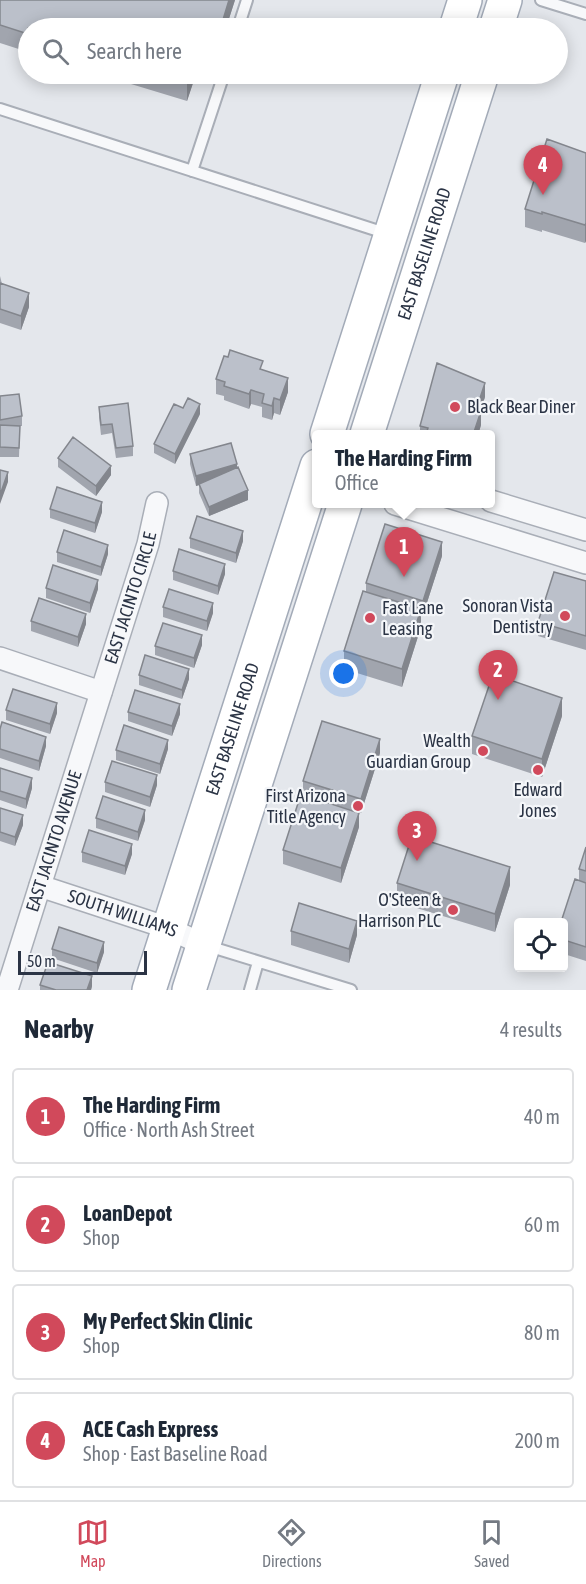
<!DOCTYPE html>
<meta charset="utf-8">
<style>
body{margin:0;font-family:"Asap Condensed",sans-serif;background:#f6f6f7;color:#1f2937}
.controls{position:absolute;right:18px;bottom:18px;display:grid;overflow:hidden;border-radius:6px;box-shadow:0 3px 15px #0003}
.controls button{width:54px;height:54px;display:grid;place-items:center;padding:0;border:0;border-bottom:2px solid #e0e1e3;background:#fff;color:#1f2937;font:30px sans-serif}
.scale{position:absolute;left:18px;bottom:15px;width:129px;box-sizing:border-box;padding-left:6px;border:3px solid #2b3445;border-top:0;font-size:16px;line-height:21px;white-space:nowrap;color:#2b3445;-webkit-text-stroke:4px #f4f6f9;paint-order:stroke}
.you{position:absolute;left:344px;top:674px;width:21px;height:21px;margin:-15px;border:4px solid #fff;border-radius:50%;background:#1a73e8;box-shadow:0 0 0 9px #1a73e833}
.badge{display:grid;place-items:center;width:39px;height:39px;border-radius:50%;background:#d1495b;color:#fff;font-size:20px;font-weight:700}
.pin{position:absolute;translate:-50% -50px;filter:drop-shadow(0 2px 3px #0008)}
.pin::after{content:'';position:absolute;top:32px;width:21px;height:18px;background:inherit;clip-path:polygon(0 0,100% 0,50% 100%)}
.popup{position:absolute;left:312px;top:430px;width:183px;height:78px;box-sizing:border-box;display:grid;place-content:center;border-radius:6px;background:#fff;filter:drop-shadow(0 2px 4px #0005);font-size:20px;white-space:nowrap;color:#747a83}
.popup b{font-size:22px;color:#1f2937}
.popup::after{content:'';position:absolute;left:50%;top:100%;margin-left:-12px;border:12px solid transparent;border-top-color:#fff}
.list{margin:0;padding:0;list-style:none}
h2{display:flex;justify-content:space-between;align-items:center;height:78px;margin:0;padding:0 24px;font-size:26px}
h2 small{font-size:20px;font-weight:400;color:#747a83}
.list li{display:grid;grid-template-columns:39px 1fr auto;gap:18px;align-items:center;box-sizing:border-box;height:96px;margin:0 12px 12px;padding:0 12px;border:2px solid #e0e1e3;border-radius:6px}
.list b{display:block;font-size:22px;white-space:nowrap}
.list p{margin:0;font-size:20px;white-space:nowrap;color:#747a83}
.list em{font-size:20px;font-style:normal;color:#747a83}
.icon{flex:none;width:33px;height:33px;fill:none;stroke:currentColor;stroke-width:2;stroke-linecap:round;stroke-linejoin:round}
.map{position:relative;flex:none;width:586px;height:990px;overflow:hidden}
.search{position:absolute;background:#fff;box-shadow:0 3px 15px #0003;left:18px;right:18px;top:18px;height:66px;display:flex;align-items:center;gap:15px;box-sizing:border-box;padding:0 21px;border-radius:33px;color:#747a83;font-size:22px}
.sheet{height:510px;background:#fff}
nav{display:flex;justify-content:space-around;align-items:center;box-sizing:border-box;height:84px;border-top:2px solid #e0e1e3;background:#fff;font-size:16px;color:#747a83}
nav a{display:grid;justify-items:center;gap:3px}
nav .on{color:#d1495b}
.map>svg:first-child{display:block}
</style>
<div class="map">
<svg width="586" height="990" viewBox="0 0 586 990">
<rect width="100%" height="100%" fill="#e4e7ec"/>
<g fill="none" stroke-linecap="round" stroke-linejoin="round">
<g stroke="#a9aeb7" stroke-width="14">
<path id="service" d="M541,0L586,14
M238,28L247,0
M0,109L388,234
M192,171L224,74
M208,946L351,990
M250,990L258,962"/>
</g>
<g stroke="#a9aeb7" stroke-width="24">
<g id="minor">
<path d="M491,501L586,530"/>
<path d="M395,504L586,563"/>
<path d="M0,658L101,692"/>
<path id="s1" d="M40,886L168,928L204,945"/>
<path id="s2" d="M7,990L148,544L157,503"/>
</g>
</g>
<g stroke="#a3abb8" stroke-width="36">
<g id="primary">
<path d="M456,28L465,0"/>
<path d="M496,28L505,0"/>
<path d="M327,434L442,74"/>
<path id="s3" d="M367,434L482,74"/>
<path id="s4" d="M149,990L317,466"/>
<path d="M189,990L345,504"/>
</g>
</g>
<use href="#service" stroke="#f7f8fa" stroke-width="10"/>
<use href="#minor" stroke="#f7f8fa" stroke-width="21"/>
<use href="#primary" stroke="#fff" stroke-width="33"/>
</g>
<path fill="#a1a5ae" d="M0,0H235L226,28H28V52L0,43Z
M98,74H196L187,101Z
M586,153V241L585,243L542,230V232L525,227V209Z
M0,276L2,284L29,307L21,330L0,323Z
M263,370L288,392L280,415L274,413L272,420L262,417V407L251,404L249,409L224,400V396L216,394V379Z
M0,396L22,416V426H20L19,457H0Z
M485,397L480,411L481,425L478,435H420V426Z
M99,407L133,446V456L116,458L112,433L101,435L99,417Z
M200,414L175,464L154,453V444Z
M190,454L237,467L248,500L209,516L199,493V485L196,486L190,464Z
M58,458L111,475L96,496L58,467Z
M50,509L102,512L95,533L50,518Z
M190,538L243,541L236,563L190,548Z
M57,552L108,554L101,576L57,562Z
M442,556L423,615L421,614V627L402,687L344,669V651L366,592V583Z
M173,571L225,574L218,595L173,580Z
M586,581V650L538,636V622Z
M46,588L98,589L90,613L46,598Z
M163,607L213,613L207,631L163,617Z
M31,621L86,624L78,647L31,631Z
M202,645L194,668L155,655V646Z
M139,675L189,679L182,699L139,685Z
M6,710L57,713L50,734L6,720Z
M128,712L180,714L172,736L128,721Z
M562,716L542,777L472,754V736Z
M0,729L46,746L39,771L0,758Z
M168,749L160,774L116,760V750Z
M380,753L361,813L322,801L359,827L341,883L283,864V850L303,795V781Z
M0,768L32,788L26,809L0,800Z
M105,782L157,785L150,807L105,792Z
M0,808L23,825L15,846L0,841Z
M96,818L145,820L138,841L96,828Z
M586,847V961L564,954V922L579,881V869Z
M82,852L132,854L125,875L82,862Z
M397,883L510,885L495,932L397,902Z
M291,931L357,935L349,963L291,945Z
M52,949L104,952L97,973L52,958Z
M40,985L92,986L91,990H40Z"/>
<path fill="#83868d" d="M229,0H235L226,28H222V23Z
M190,74H196L187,101V83Z
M586,223V241L585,243V225Z
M29,293V307L21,330V316Z
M288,378V392L280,415V400Z
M485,383V397L476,424V410Z
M251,390V404L249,409V394Z
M274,398V413L272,420V406Z
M200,404V414L175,464V454Z
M481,411V425L478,435H473Z
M237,464V474L196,486V476Z
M111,466V475L96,496V486Z
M8,472V482L0,504V495Z
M248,490V500L209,516V507Z
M102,502V512L95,533V523Z
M243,531V541L236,563V553Z
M442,542V556L423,615V601Z
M108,545V554L101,576V567Z
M225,564V574L218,595V586Z
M98,580V589L90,613V603Z
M213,603V613L207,631V621Z
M421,609V627L402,687V669Z
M86,614V624L78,647V637Z
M202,635V645L194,668V658Z
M189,669V679L182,699V690Z
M562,698V716L542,777V759Z
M57,703V713L50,734V724Z
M180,704V714L172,736V726Z
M46,737V746L39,771V761Z
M380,739V753L361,813V799Z
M168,740V749L160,774V764Z
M157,775V785L150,807V797Z
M32,778V788L26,809V799Z
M145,810V820L138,841V832Z
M359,813V827L341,883V868Z
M23,815V825L15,846V837Z
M132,844V854L125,875V866Z
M510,867V885L495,932V914Z
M357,921V935L349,963V949Z
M104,942V952L97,973V963Z
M92,976V986L91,990H87Z"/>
<path fill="#bbc0ca" stroke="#83868d" stroke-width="1.5" d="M0,0H229L222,23L207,19L204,28H28V34L0,25Z
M156,74H190L187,83Z
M547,139L586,153V223L585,225L542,212V214L525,209Z
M0,283L29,293L21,316L0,309Z
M230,350L263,361L260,369L288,378L280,400L274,398L272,406L262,403L264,394L251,390L249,394L224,386L225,382L216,379L224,356L228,357Z
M437,363L485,383L476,410L481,411L473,435H439L427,431L428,428L420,426Z
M19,394L22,416L0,420V396Z
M188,398L200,404L175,454L154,444L174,404L183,408Z
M128,403L133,446L116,448L112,424L101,425L99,407Z
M0,425L20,426L19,448L0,447Z
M73,437L111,466L96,486L58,458Z
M231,443L237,464L196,476L190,454Z
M238,467L248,490L209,507L199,484Z
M0,470L8,472L0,495Z
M57,487L102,502L95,523L50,509Z
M197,516L243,531L236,553L190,538Z
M385,524L442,542L423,601L366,583Z
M64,530L108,545L101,567L57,552Z
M179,549L225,564L218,586L173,571Z
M53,565L98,580L90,603L46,588Z
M554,572L586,581V636L538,622Z
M169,589L213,603L207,621L163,607Z
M363,591L421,609L402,669L344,651Z
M39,598L86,614L78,637L31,621Z
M163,623L202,635L194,658L155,646Z
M145,655L189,669L182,690L139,675Z
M493,674L562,698L542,759L472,736Z
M13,689L57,703L50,724L6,710Z
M135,690L180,704L172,726L128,712Z
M322,721L380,739L361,799L303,781Z
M2,722L46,737L39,761L0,749V729Z
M124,725L168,740L160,764L116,750Z
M112,761L157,775L150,797L105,782Z
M0,768L32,778L26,799L0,791Z
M301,794L359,813L341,868L283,850Z
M103,796L145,810L138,832L96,818Z
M0,808L23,815L15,837L0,832Z
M89,830L132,844L125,866L82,852Z
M412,836L510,867L495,914L397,883Z
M586,847V871L579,869Z
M575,879L586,883V947L564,940V922H561Z
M299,903L357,921L349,949L291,931Z
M59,927L104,942L97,963L52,949Z
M48,962L92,976L87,990H56L40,985Z"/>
<g fill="#d1495b" stroke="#f4f6f9" stroke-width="2">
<circle cx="455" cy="407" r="6"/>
<circle cx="565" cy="616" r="6"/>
<circle cx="370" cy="618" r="6"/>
<circle cx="483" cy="751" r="6"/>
<circle cx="538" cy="770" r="6"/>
<circle cx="358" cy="806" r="6"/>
<circle cx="453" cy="910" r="6"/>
</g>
<g text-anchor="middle" stroke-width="4.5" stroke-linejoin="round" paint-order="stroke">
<g font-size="18" fill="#2b3445" stroke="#f4f6f9">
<text dy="6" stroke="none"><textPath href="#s3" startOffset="189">EAST BASELINE ROAD</textPath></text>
<text dy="6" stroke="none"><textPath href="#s2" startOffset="411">EAST JACINTO CIRCLE</textPath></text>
<text dy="6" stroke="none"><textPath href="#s4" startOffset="274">EAST BASELINE ROAD</textPath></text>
<text dy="6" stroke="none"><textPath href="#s2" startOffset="156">EAST JACINTO AVENUE</textPath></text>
<text dy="6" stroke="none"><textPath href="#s1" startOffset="87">SOUTH WILLIAMS</textPath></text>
</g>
<g font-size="18" fill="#2b3445" stroke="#f4f6f9" text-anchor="end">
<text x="467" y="413" text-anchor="start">Black Bear Diner</text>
<text x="553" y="612">Sonoran Vista<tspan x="553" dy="21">Dentistry</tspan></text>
<text x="382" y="614" text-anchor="start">Fast Lane<tspan x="382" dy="21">Leasing</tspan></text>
<text x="471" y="747">Wealth<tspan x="471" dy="21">Guardian Group</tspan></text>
<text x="538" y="796" text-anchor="middle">Edward<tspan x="538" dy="21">Jones</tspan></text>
<text x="346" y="802">First Arizona<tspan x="346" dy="21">Title Agency</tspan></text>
<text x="441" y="906">O'Steen &amp;<tspan x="441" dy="21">Harrison PLC</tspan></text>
</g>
</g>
</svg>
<div class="controls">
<button><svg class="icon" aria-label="locate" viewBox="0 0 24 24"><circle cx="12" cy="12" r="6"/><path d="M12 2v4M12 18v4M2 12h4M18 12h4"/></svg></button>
</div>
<div class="scale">50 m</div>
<div class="you"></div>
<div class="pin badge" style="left:404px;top:577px">1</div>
<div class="popup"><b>The Harding Firm</b>Office</div>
<div class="pin badge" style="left:498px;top:700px">2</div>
<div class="pin badge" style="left:417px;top:861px">3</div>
<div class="pin badge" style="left:543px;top:195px">4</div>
<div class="search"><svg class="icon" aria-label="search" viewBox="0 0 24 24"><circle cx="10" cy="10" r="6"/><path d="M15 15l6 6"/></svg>Search here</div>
</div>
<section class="sheet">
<h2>Nearby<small>4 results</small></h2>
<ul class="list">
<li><span class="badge">1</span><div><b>The Harding Firm</b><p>Office · North Ash Street</p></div><em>40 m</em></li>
<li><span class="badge">2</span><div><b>LoanDepot</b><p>Shop</p></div><em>60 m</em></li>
<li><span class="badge">3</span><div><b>My Perfect Skin Clinic</b><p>Shop</p></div><em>80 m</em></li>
<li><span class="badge">4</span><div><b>ACE Cash Express</b><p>Shop · East Baseline Road</p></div><em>200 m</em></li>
</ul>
</section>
<nav>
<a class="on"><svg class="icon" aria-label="map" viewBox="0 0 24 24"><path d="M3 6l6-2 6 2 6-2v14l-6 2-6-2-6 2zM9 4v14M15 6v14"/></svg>Map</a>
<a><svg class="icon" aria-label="directions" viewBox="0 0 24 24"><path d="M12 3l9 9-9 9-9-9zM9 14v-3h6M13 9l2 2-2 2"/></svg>Directions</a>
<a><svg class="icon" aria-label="saved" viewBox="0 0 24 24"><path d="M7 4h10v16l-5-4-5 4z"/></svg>Saved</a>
</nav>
